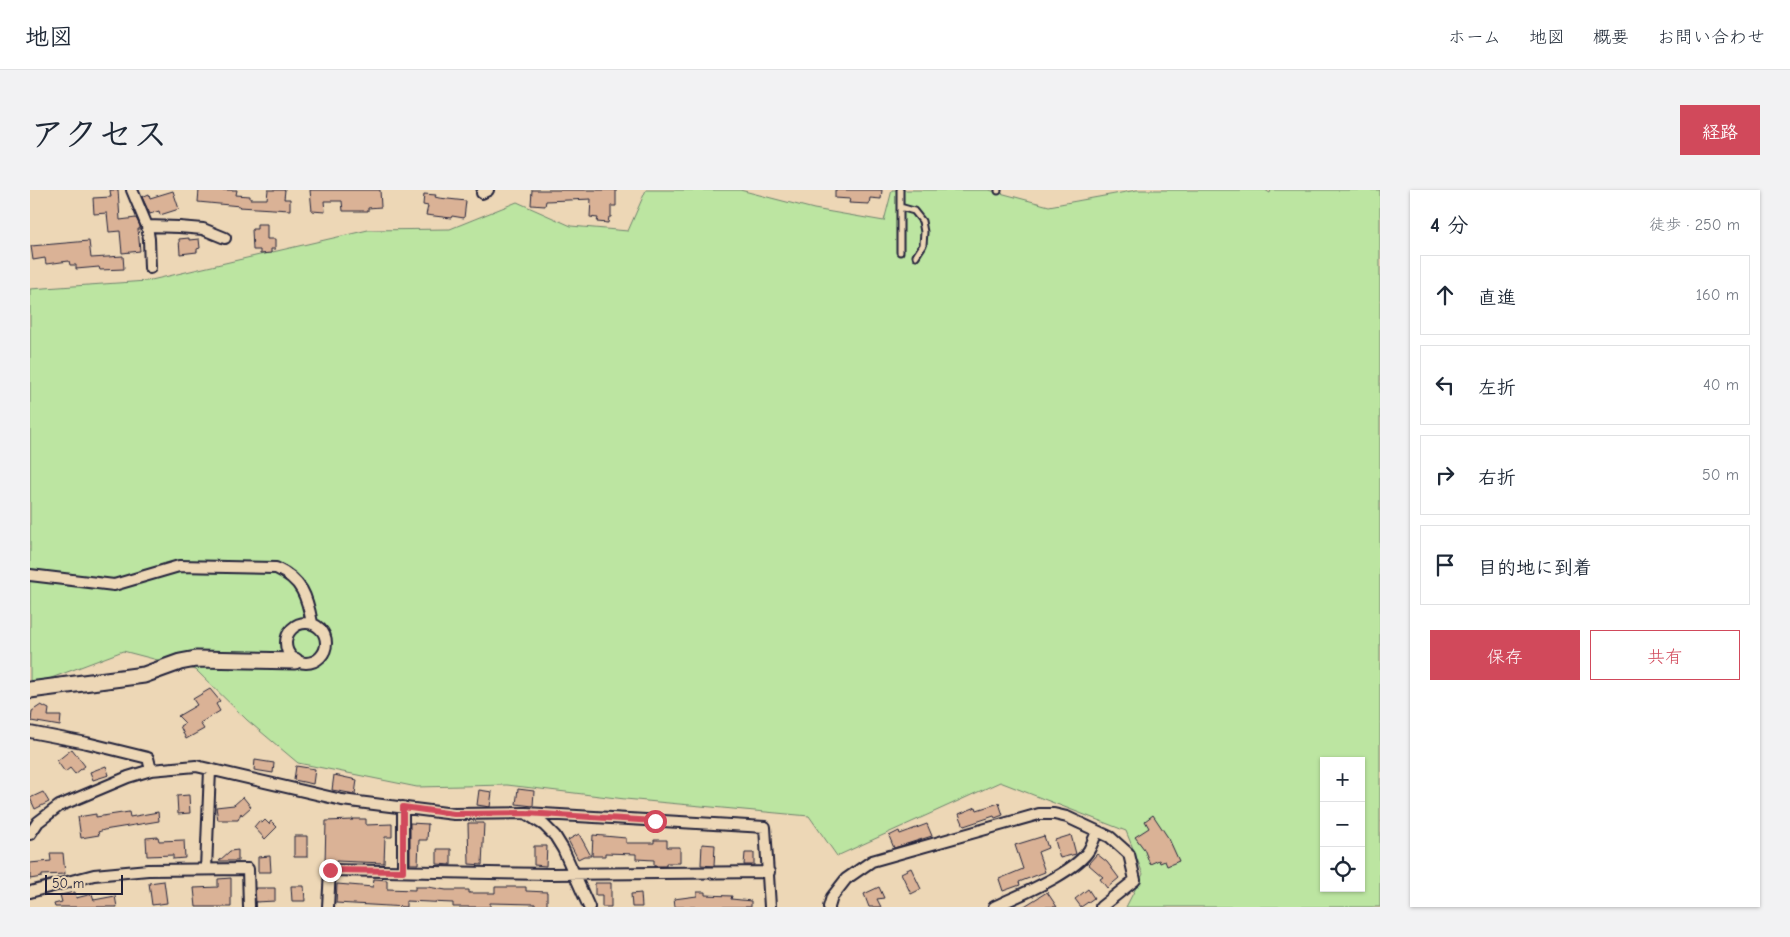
<!DOCTYPE html>
<html lang="ja">
<meta charset="utf-8">
<style>
body{margin:0;font-family:"Comic Neue","Klee One",sans-serif;background:#f2f2f3;color:#1f2937}
.controls{position:absolute;right:15px;bottom:15px;display:grid;overflow:hidden;border-radius:0px;box-shadow:0 1px 4px #0004}
.controls button{width:45px;height:45px;display:grid;place-items:center;padding:0;border:0;border-bottom:1px solid #e0e1e3;background:#fff;color:#1f2937;font:25px sans-serif}
.scale{position:absolute;left:15px;bottom:12px;width:78px;box-sizing:border-box;padding-left:5px;border:2px solid #22223b;border-top:0;font-size:14px;line-height:18px;white-space:nowrap;color:#22223b;-webkit-text-stroke:4px #edd7b6;paint-order:stroke}
.stop{position:absolute;width:15px;height:15px;margin:-11px;border:4px solid #d1495b;border-radius:50%;background:#fff}
.stop.end{background:#d1495b;border-color:#fff;box-shadow:0 1px 5px #0008}
.list{margin:0;padding:0;list-style:none}
h2{display:flex;justify-content:space-between;align-items:center;height:65px;margin:0;padding:0 20px;font-size:21px}
h2 small{font-size:16px;font-weight:400;color:#747a83}
.list li{display:grid;grid-template-columns:32px 1fr auto;gap:15px;align-items:center;box-sizing:border-box;height:80px;margin:0 10px 10px;padding:0 10px;border:1px solid #e0e1e3;border-radius:0px}
.list b{display:block;font-size:19px;white-space:nowrap}
.list em{font-size:16px;font-style:normal;color:#747a83}
.actions{display:flex;gap:10px;padding:15px 20px}
.actions a{flex:1;padding:11px 0;border:1px solid #d1495b;border-radius:0px;text-align:center;font-size:18px;color:#d1495b}
.actions .main{background:#d1495b;color:#fff}
.icon{flex:none;width:28px;height:28px;fill:none;stroke:currentColor;stroke-width:2;stroke-linecap:round;stroke-linejoin:round}
.map{position:relative;flex:none;width:1350px;height:717px;overflow:hidden;border-radius:0px}
header{display:flex;align-items:center;gap:30px;box-sizing:border-box;height:70px;padding:0 25px;background:#fff;border-bottom:1px solid #e0e1e3}
header strong{font-size:24px}
nav{display:flex;gap:28px;margin-inline-start:auto;font-size:18px}
.intro{display:flex;align-items:center;justify-content:space-between;box-sizing:border-box;height:120px;padding:0 30px}
h1{margin:0;font-size:35px}
.button{padding:12px 22px;border-radius:0px;background:#d1495b;color:#fff;font-size:18px;font-weight:700}
main{display:flex;gap:30px;padding:0 30px}
aside{flex:1;background:#fff;border-radius:0px;box-shadow:0 1px 4px #0004}
.map>svg:first-child{display:block}
</style>
<header>
<strong>地図</strong>
<nav><a>ホーム</a><a>地図</a><a>概要</a><a>お問い合わせ</a></nav>
</header>
<div class="intro"><h1>アクセス</h1><a class="button">経路</a></div>
<main>
<div class="map">
<svg width="1350" height="717" viewBox="0 0 1350 717">
<rect width="100%" height="100%" fill="#edd7b6"/>
<filter id="ink" filterUnits="userSpaceOnUse"><feTurbulence type="fractalNoise" baseFrequency=".02" numOctaves="2"/><feDisplacementMap in="SourceGraphic" scale="10" xChannelSelector="R" yChannelSelector="G"/><feConvolveMatrix kernelMatrix="1 2 1 2 8 2 1 2 1" color-interpolation-filters="sRGB"/></filter>
<g filter="url(#ink)">
<path fill="#bce5a1" stroke="#6f846e" fill-rule="evenodd" d="M616,0H710L784,19L854,31L862,0H959L1019,16L1107,0H1235L1240,3L1241,0H1350V717H1096L1113,684L1096,641L970,592L807,666L779,626L595,609L477,595L387,597L268,573L217,530L166,480L93,461L0,496V99L117,91L338,40L420,39L487,12L541,36L598,41ZM1294,571H1331V698H1294Z"/>
<path fill="#dab296" stroke="#22223b" d="M80,0H88L90,30L106,28L110,36V39H108L110,61L92,63L90,41L79,42L77,23L64,24L63,8L81,7Z
M169,0H207L206,5L220,6V9H237L238,0H255L254,9H260V20L209,17L210,16L168,12Z
M280,0H350L351,17L338,18V21H313L312,11H294L295,22L282,21Z
M502,0H586V16H581V27H579L578,33L567,32L568,28L560,27L561,9L516,11L515,16L501,15Z
M805,0H852L851,9L840,8L839,14L819,13L820,9L805,8Z
M143,1L149,19L130,25L129,21L120,24L112,7L119,4L120,8Z
M394,4L406,5L405,7L409,8L436,11L434,28L422,26L421,28L396,25L398,16L393,15Z
M227,34H237V49H245V59H241V63L230,64V60H223L222,39H227Z
M159,48V50L169,49L170,58L167,59V62L150,64L149,49Z
M59,51L61,68L93,66L94,79L70,80L69,77L46,79V75H40L39,71L16,74L15,68L3,70L1,56Z
M180,499L190,511L186,514L190,521L170,533L174,539L156,549L150,536L155,533L148,526L167,515L163,509Z
M11,515L19,519L18,526H31L30,536L1,531L2,521Z
M42,559L55,576L45,584L40,578L35,582L27,571Z
M225,570L244,573L243,583L224,580Z
M76,576L79,585L63,590L60,582Z
M266,576L285,579L283,594L264,590Z
M304,585L327,590L325,604L302,600Z
M488,599L504,601L503,616L486,614Z
M449,600L462,602L460,617L447,615Z
M13,602L19,612L5,619L0,608Z
M159,605L160,623L148,624L147,606Z
M213,607L221,617L212,625L211,623L208,630H188L186,617L204,615Z
M969,613L973,625L965,628L964,626L934,636L929,624L946,617L947,620Z
M99,622L100,627L128,622L129,631L74,640L68,642L69,645L51,648L48,627L66,624V627Z
M1123,625L1139,649L1149,671L1137,676L1135,671L1130,673L1129,670L1120,674L1114,659L1105,647L1119,638L1115,631Z
M322,629H336V635L362,634V647H355L354,673L306,671V673H295L296,631L323,630Z
M235,630L239,634L241,631L247,637L235,649L224,637L229,631L232,633Z
M380,633L398,634L397,650H389L388,674H380Z
M438,633H454L452,675L439,674Z
M897,634L902,646L864,658L859,646L869,641L870,644Z
M549,644L561,666H554L548,669L538,650Z
M563,645L596,648V653H624V650H637V657H650V673H636V676H624V670L606,669V664L575,663V666H562Z
M1041,645L1046,664L1030,668L1025,650Z
M264,646H277V667H264Z
M1014,646L1018,658L1008,662L1015,682L989,692L990,695L973,701L969,689L993,679L985,655Z
M128,647L129,651L154,650L155,668L143,669V665L117,666L116,648Z
M672,654L685,655L684,676L671,675Z
M504,656H517L516,676L504,675Z
M407,659H421V675L407,674Z
M208,660V671H189L200,661Z
M20,663H33L35,684L12,685V687L0,689V673L21,671Z
M715,663H724V675H714Z
M1067,664L1077,672L1089,688L1077,698L1070,689L1073,687L1058,674Z
M240,666L241,682H228V667Z
M881,678L891,699L881,704L871,683Z
M201,688V717H166L164,698L188,697V689Z
M344,689L357,690V699L385,700V697H398L416,700H439V703H465V697H496V701L517,702V717H505V714L460,713V717H423V713L376,711V717L306,713L307,694L343,697Z
M134,691L137,713L122,715L119,693Z
M565,693H581V717H572V705H565Z
M261,696H274L275,711H262Z
M849,697L854,708L847,709L851,717H839L834,704Z
M225,698H245V711L226,712Z
M1058,699L1064,708L1051,717L1045,709Z
M45,702L46,708L62,704L64,710L85,706L87,717H25L24,714L32,712L30,705Z
M667,702H675V705L702,706L701,709L721,711V717H645L644,709L667,706Z
M1017,702L1027,717H993Z
M611,703L612,717H602L601,704Z"/>
<g fill="none" stroke-linecap="round" stroke-linejoin="round">
<g stroke="#22223b" stroke-width="9">
<path id="lane" d="M870,0V62
M968,0V1
M870,17L884,21L892,31L894,42L893,55L886,66"/>
</g>
<g stroke="#22223b" stroke-width="14">
<path id="street" d="M102,0L117,36L119,49L120,78
M452,3L458,0
M117,36L149,37L173,39L195,48
M0,385L84,395L149,376L246,378C272,390 277,406 282,433
M256 453a20 20 0 1 1 40 0a20 20 0 1 1-40 0Z
M0,542L57,553L118,568L121,580
M497,624L514,635L525,646L533,659L559,717
M0,644L8,632L29,616L98,587L121,580L166,576L312,610L424,624L496,623L735,637L740,717
M176,679L180,580
M373,681V617
M0,702L64,685L118,680L218,679L219,717
M298,717L300,680L520,684L739,682
M799,717L802,707L816,689L842,671L1009,624H1024L1037,627L1080,647L1099,664L1105,690L1071,717
M964,717C989,705 1045,683 1059,660C1062,655 1064,648 1067,642"/>
</g>
<g stroke="#22223b" stroke-width="19">
<path id="secondary" d="M0,500L114,485L150,472L166,469L265,471"/>
</g>
<use href="#lane" stroke="#edd7b6" stroke-width="5"/>
<use href="#street" stroke="#edd7b6" stroke-width="10"/>
<use href="#secondary" stroke="#edd7b6" stroke-width="15"/>
</g>
</g>
<g fill="none" stroke-linecap="round" stroke-linejoin="round" filter="url(#ink)">
<path stroke="#d1495b" stroke-width="6" d="M300,680L373,681V617L424,624L496,623L625,631"/>
</g>
</svg>
<div class="controls">
<button>+</button>
<button>−</button>
<button><svg class="icon" aria-label="locate" viewBox="0 0 24 24"><circle cx="12" cy="12" r="6"/><path d="M12 2v4M12 18v4M2 12h4M18 12h4"/></svg></button>
</div>
<div class="scale">50 m</div>
<div class="stop" style="left:625px;top:631px"></div>
<div class="stop end" style="left:300px;top:680px"></div>
</div>
<aside>
<h2>4 分<small>徒歩 · 250 m</small></h2>
<ul class="list">
<li><svg class="icon" aria-label="ahead" viewBox="0 0 24 24"><path d="M12 20V5M6 11l6-6 6 6"/></svg><div><b>直進</b></div><em>160 m</em></li>
<li><svg class="icon" aria-label="left" viewBox="0 0 24 24"><path d="M17 20v-9H6M10 6l-5 5 5 5"/></svg><div><b>左折</b></div><em>40 m</em></li>
<li><svg class="icon" aria-label="right" viewBox="0 0 24 24"><path d="M7 20v-9h11M14 6l5 5-5 5"/></svg><div><b>右折</b></div><em>50 m</em></li>
<li><svg class="icon" aria-label="arrive" viewBox="0 0 24 24"><path d="M6 21V4h12l-3 4 3 4H6"/></svg><div><b>目的地に到着</b></div></li>
</ul>
<div class="actions"><a class="main">保存</a><a>共有</a></div>
</aside>
</main>
